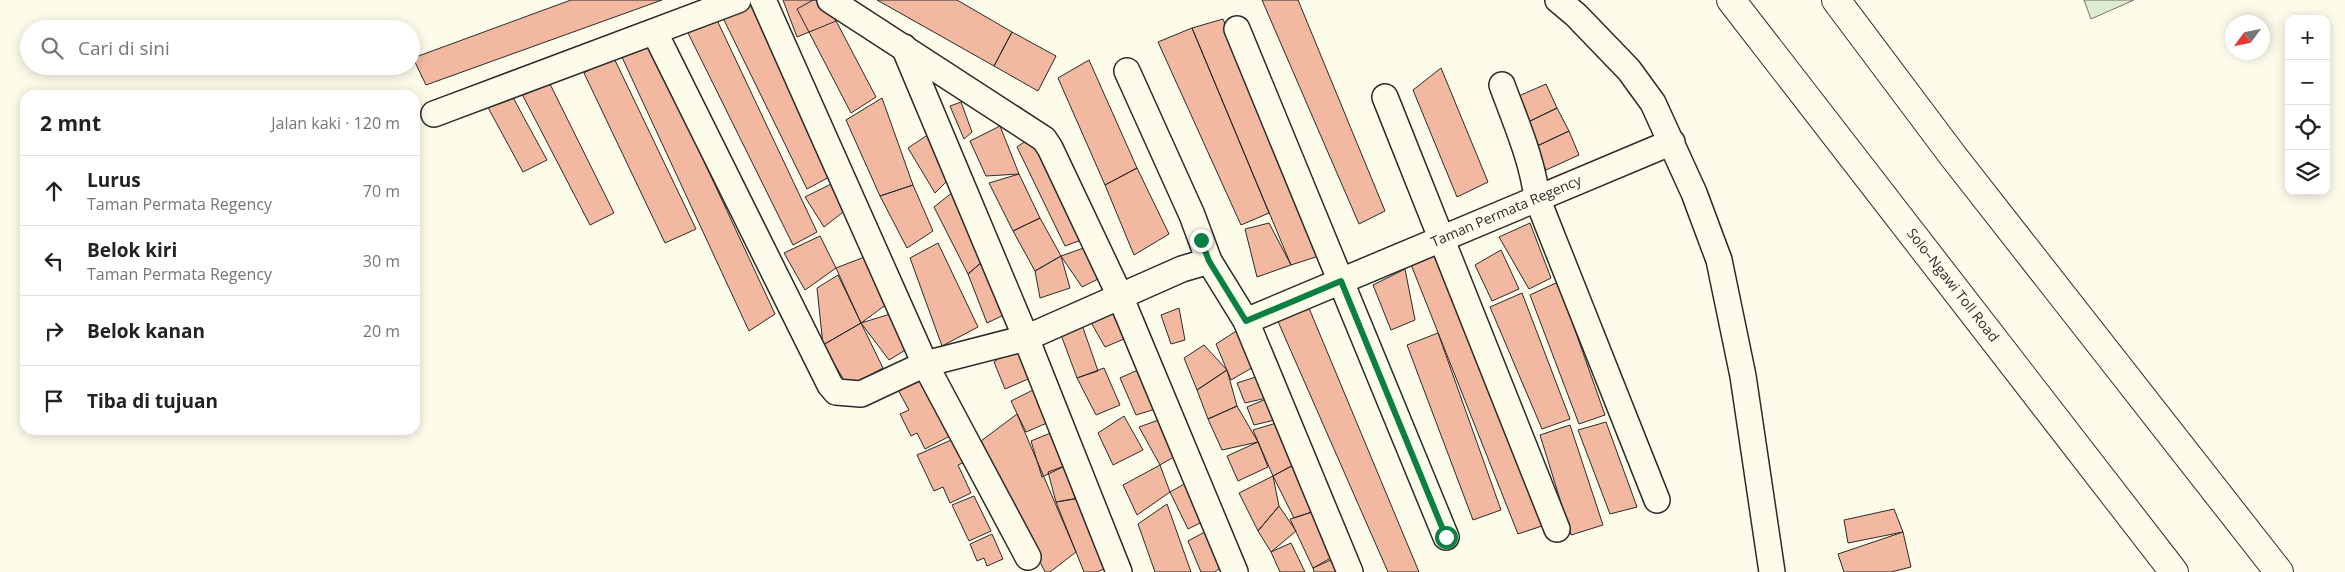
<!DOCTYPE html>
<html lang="id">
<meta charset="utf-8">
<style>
body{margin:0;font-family:"Open Sans",sans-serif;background:#f2f2f2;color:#222}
.controls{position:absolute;right:15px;top:15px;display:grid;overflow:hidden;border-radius:10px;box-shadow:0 2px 12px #0003}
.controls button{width:45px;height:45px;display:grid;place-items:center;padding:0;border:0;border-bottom:1px solid #e0e0e0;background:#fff;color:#222;font:25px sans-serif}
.compass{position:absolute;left:2225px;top:15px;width:45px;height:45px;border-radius:50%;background:#fff;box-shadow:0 2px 12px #0003;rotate:237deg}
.stop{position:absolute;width:15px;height:15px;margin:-11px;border:4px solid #0b8043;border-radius:50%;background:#fff}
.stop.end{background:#0b8043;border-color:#fff;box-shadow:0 1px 5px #0008}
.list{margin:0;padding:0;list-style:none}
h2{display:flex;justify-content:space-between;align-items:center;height:65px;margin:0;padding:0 20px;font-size:21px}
h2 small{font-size:16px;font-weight:400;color:#767676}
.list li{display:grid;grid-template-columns:32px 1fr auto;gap:15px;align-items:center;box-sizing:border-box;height:70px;padding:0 20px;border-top:1px solid #e0e0e0}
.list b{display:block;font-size:19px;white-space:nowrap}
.list p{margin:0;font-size:16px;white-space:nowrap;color:#767676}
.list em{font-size:16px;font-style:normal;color:#767676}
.icon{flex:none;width:28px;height:28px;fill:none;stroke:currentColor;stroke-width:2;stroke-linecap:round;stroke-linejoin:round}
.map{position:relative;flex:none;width:2345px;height:572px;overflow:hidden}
.search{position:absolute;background:#fff;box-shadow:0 2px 12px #0003;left:20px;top:20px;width:400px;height:55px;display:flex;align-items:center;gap:12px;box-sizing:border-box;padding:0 18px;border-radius:28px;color:#767676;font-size:19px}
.panel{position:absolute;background:#fff;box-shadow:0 2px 12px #0003;left:20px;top:90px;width:400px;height:345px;border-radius:15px}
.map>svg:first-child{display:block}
</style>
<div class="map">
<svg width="2345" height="572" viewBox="0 0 2345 572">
<rect width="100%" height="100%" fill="#fdfbea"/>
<path fill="#deebd1" stroke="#74746e" d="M2084,0H2134L2091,19Z"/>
<path fill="#f2b8a0" stroke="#2b2b2b" d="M571,0H662L426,85L413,58Z
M783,0H821L827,4L836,21L797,37Z
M813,0H825L876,97L851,113L797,9Z
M877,0H957L1012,32L994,66Z
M1262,0H1298L1385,211L1359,224Z
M750,1L833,175L807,189L722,16Z
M716,18L817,232L793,245L688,33Z
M1223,19L1322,255L1291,265L1192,28Z
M1192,28L1269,213L1241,225L1158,42Z
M1012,32L1056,56L1038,91L994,66Z
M648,41L775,314L749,331L621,55Z
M613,56L696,229L665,243L584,73Z
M1089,60L1137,168L1105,185L1058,78Z
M1441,68L1488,182L1457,197L1413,90Z
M549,82L614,213L590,225L522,94Z
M1546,84L1557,108L1524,124L1512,99Z
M510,92L547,160L523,172L485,102Z
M882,98L913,185L880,196L846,120Z
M961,102L972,132L964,139L950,106Z
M1557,108L1569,131L1535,147L1524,124Z
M1000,126L1019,174L986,176L970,141Z
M1569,131L1579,155L1546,170L1535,147Z
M929,134L947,181L935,193L908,148Z
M1036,134L1092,236L1065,246L1017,147Z
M1137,168L1169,234L1134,255L1105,185Z
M1019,174L1040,218L1013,231L989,183Z
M835,182L847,209L824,227L805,197Z
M913,185L933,231L907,248L880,196Z
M953,192L990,255L968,274L934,207Z
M1040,218L1061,256L1035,271L1013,231Z
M1269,223L1291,265L1257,277L1245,229Z
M1530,223L1551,278L1529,289L1499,237Z
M820,236L836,268L805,290L784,253Z
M938,243L978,327L942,346L910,258Z
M1095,244L1102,277L1082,287L1061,256Z
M1440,247L1545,525L1518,534L1410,262Z
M1501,250L1519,289L1492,301L1475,265Z
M990,255L1014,310L987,323L968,274Z
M867,256L887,304L861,323L836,268Z
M1061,256L1070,288L1040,298L1035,271Z
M1405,269L1415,320L1391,330L1373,285Z
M838,275L861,323L823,345L817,288Z
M1558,282L1605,415L1579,424L1530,295Z
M1522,293L1570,419L1542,429L1490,307Z
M1120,296L1136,334L1105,347L1089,319Z
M1306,301L1419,572H1388L1276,317Z
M1179,308L1185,340L1171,344L1161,315Z
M900,311L907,349L889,360L861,323Z
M1081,322L1098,371L1077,378L1057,324Z
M861,323L883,368L848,387L823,345Z
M1241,328L1262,362L1231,380L1216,344Z
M1438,333L1501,510L1473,520L1407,345Z
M1026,338L1040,374L1005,389L994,362Z
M1204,345L1227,370L1197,390L1184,358Z
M1149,365L1165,406L1136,415L1120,378Z
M1104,368L1120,405L1096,415L1077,378Z
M1227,370L1237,406L1208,419L1197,390Z
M1262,375L1271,397L1245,403L1237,383Z
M922,377L952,435L925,449L917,433L911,436L900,414L909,410L898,390Z
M1035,389L1047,423L1026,432L1011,401Z
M1271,397L1279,419L1254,425L1247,407Z
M1237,406L1258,442L1222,450L1208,419Z
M1017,414L1076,552L1050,572H1045L981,441Z
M1124,416L1143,450L1113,465L1098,433Z
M1170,416L1184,451L1160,465L1139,427Z
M1283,421L1299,462L1273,476L1253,430Z
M1606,422L1637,507L1610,514L1578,430Z
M1570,425L1603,525L1571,535L1540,435Z
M1053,432L1067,465L1042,477L1031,441Z
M958,437L969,460L958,465L971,493L950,503L943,487L934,491L917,455Z
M1258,442L1268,467L1238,481L1227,456Z
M1299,462L1318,510L1294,518L1273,476Z
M1067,465L1075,499L1056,502L1048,472Z
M1160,465L1170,492L1137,515L1123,485Z
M1273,476L1279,506L1258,531L1239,493Z
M1195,478L1212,517L1188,529L1170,492Z
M974,496L991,531L969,541L952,505Z
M1089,496L1116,564L1097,572H1084L1056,502Z
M1167,504L1191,572H1155L1138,524Z
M1279,506L1296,531L1271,552L1258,531Z
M1894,509L1903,532L1848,543L1844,520Z
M1318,510L1336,555L1313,568L1290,519Z
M1216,526L1223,566L1215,572H1201L1188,541Z
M1903,532L1911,567L1891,572H1844L1838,554Z
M992,534L1003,559L987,566L984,558L977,561L970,544Z
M1291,543L1305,572H1280L1271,552Z
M1333,559L1339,572H1314L1313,568Z"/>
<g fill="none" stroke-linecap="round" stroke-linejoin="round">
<g stroke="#2b2b2b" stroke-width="28">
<path id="minor" d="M763,0L925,364L1028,557
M830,0L1044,139L1050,148L1120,296L1235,572
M1558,0L1576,15L1629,70L1653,103L1694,193L1719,260L1743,376L1772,572
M1237,29L1446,537
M655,33L830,385L836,392L861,394L925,364L1026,338L1182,269L1209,261L1246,321L1350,572
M904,47L1026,338L1119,572
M1127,71L1192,215L1209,261
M1502,85C1516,123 1532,159 1537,198L1657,500
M1385,97L1557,529
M434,114L738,0
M1246,321L1672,142"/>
</g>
<g stroke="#2b2b2b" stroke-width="30">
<path id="motorway" d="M1731,0L2174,572
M1836,0L1953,156L2279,572"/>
</g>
<use href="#minor" stroke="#fdfbea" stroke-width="25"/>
<use href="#motorway" stroke="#fdfbea" stroke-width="28"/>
</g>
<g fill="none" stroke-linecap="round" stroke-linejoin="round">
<path stroke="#0b8043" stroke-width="6" d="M1201,240L1209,261L1246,321L1341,281L1446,537"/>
</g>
<g text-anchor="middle" stroke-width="4" stroke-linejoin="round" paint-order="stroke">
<g font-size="14" fill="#2b2b2b" stroke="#fdfbea">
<text transform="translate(1506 211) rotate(-23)" y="5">Taman Permata Regency</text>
<text transform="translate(1953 285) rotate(52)" y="5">Solo–Ngawi Toll Road</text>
</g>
</g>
</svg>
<div class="controls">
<button>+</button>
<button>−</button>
<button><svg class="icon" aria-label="locate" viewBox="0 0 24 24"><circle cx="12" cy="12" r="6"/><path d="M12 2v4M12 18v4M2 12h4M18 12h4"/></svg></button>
<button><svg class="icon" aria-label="layers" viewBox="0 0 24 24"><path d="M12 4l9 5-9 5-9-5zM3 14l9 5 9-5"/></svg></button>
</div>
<svg class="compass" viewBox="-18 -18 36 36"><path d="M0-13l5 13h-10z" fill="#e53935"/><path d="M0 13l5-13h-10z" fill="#767676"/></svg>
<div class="stop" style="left:1446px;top:537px"></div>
<div class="stop end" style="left:1201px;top:240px"></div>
<div class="search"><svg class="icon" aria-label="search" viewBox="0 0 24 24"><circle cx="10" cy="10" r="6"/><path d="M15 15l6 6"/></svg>Cari di sini</div>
<section class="panel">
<h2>2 mnt<small>Jalan kaki · 120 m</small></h2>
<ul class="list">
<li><svg class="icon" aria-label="ahead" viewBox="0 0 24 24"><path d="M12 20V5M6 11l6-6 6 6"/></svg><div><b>Lurus</b><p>Taman Permata Regency</p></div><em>70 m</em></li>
<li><svg class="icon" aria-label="left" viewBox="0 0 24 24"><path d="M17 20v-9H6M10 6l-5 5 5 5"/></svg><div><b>Belok kiri</b><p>Taman Permata Regency</p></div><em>30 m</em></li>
<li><svg class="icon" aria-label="right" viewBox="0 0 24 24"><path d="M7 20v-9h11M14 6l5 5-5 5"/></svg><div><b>Belok kanan</b></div><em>20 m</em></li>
<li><svg class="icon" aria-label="arrive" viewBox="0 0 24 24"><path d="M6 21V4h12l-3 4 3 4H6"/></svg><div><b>Tiba di tujuan</b></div></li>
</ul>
</section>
</div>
